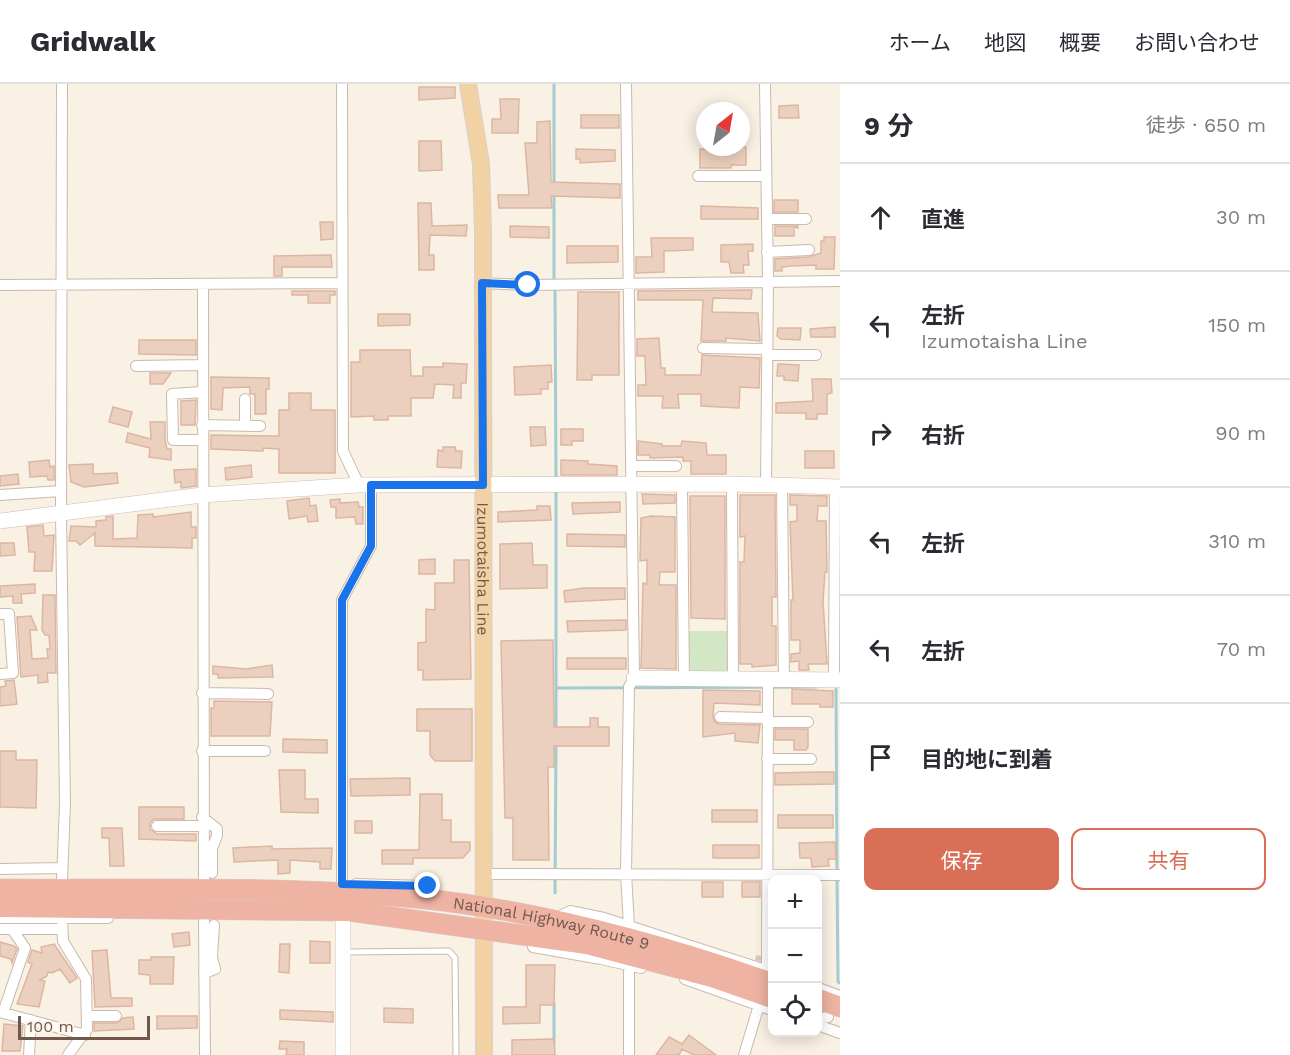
<!DOCTYPE html>
<html lang="ja">
<meta charset="utf-8">
<style>
body{margin:0;font-family:"Work Sans","Noto Sans JP",sans-serif;background:#f7f7f7;color:#2b2b33}
.controls{position:absolute;right:18px;bottom:18px;display:grid;overflow:hidden;border-radius:12px;box-shadow:0 3px 15px #0003}
.controls button{width:54px;height:54px;display:grid;place-items:center;padding:0;border:0;border-bottom:2px solid #e1e1e2;background:#fff;color:#2b2b33;font:30px sans-serif}
.compass{position:absolute;left:696px;top:18px;width:54px;height:54px;border-radius:50%;background:#fff;box-shadow:0 3px 15px #0003;rotate:31deg}
.scale{position:absolute;left:18px;bottom:15px;width:132px;box-sizing:border-box;padding-left:6px;border:3px solid #70584d;border-top:0;font-size:16px;line-height:21px;white-space:nowrap;color:#70584d;-webkit-text-stroke:4px #fdf5eb;paint-order:stroke}
.stop{position:absolute;width:18px;height:18px;margin:-14px;border:4px solid #1a73e8;border-radius:50%;background:#fff}
.stop.end{background:#1a73e8;border-color:#fff;box-shadow:0 2px 6px #0008}
.list{margin:0;padding:0;list-style:none}
h2{display:flex;justify-content:space-between;align-items:center;height:78px;margin:0;padding:0 24px;font-size:26px}
h2 small{font-size:20px;font-weight:400;color:#7c7c81}
.list li{display:grid;grid-template-columns:39px 1fr auto;gap:18px;align-items:center;box-sizing:border-box;height:108px;padding:0 24px;border-top:2px solid #e1e1e2}
.list b{display:block;font-size:22px;white-space:nowrap}
.list p{margin:0;font-size:20px;white-space:nowrap;color:#7c7c81}
.list em{font-size:20px;font-style:normal;color:#7c7c81}
.actions{display:flex;gap:12px;padding:18px 24px}
.actions a{flex:1;padding:14px 0;border:2px solid #d86f56;border-radius:12px;text-align:center;font-size:21px;color:#d86f56}
.actions .main{background:#d86f56;color:#fff}
.icon{flex:none;width:33px;height:33px;fill:none;stroke:currentColor;stroke-width:2;stroke-linecap:round;stroke-linejoin:round}
.map{position:relative;flex:none;width:840px;height:971px;overflow:hidden}
header{display:flex;align-items:center;gap:36px;box-sizing:border-box;height:84px;padding:0 30px;background:#fff;border-bottom:2px solid #e1e1e2}
header strong{font-size:28px}
nav{display:flex;gap:33px;margin-inline-start:auto;font-size:21px}
main{display:flex}
aside{flex:1;background:#fff}
.map>svg:first-child{display:block}
</style>
<header>
<strong>Gridwalk</strong>
<nav><a>ホーム</a><a>地図</a><a>概要</a><a>お問い合わせ</a></nav>
</header>
<main>
<div class="map">
<svg width="840" height="971" viewBox="0 0 840 971">
<rect width="100%" height="100%" fill="#faf1e5"/>
<path fill="#d3e6c5" d="M688,547H729V591L687,587Z"/>
<g fill="none" stroke-linecap="round" stroke-linejoin="round">
<path stroke="#a3ccd2" stroke-width="3" d="M554,0V102
M554,109V198
M555,205L556,396
M556,406V645
M836,603L837,788
M557,604L817,603
M837,794L838,898L840,899
M555,809L556,661
M554,919V960"/>
</g>
<path fill="#ecd0bf" stroke="#ddb6a1" stroke-width="1.5" d="M419,3H455V14L419,16Z
M500,15H519L518,49H492V35H501Z
M798,21L799,34H779V22Z
M581,31H619V44H581Z
M550,37L551,98L620,100V114L551,112L552,124H499L498,111H529L525,59H537V38Z
M419,57H441L442,86L419,87Z
M733,63H746V81H731V84H700V65L733,66Z
M576,65L615,66V77L580,79V75H576Z
M774,116H798V128H774Z
M418,119H431L432,142L467,141L466,152L430,151L429,171H434V186H419Z
M701,122L758,124V135H701Z
M320,138H333V155L321,156Z
M510,142L549,143V154L510,153Z
M775,142H798V144L794,143V152H775Z
M824,153H835L834,185H816V181L791,182L782,183V187H775V175L809,173L821,169V157H824Z
M651,154H693V166L664,167V188L636,189V173H652Z
M753,160V167H748L749,181H743L744,189H731L729,178H721V161Z
M567,162H618V178L567,179Z
M331,171L332,183H282V192H274V172Z
M752,206L751,215L713,214L712,228L758,229L760,257L726,254V257H701L703,216H638V207Z
M292,207H335V211H330V219H308V211H292Z
M578,208H619V291H592V296H577Z
M378,230H410V241L378,242Z
M835,243V253H811L810,245Z
M778,244H801L800,256L781,255L777,252Z
M659,254L661,284H665V291H701L702,271L760,274L759,304L740,303L739,324L701,322V310H678L679,324H662L663,312H638V301H646L645,272H637V255Z
M139,256H196V271L139,270Z
M360,266H410L411,292H423V283H443V279L467,280L466,299H461V314H453L454,301L435,300L433,314H411V332H388V336H374V332L351,333V278H360Z
M778,280L799,281L798,297L784,296V292H777Z
M551,281L552,298H548V305H541V310L515,311L514,283Z
M150,289H171L163,300H150Z
M211,293L269,294V305H266V330H255V310H250V303L223,304L222,326L211,325Z
M812,295H831L832,309L827,310V330H817V335H806V329H776V319L813,317Z
M289,309H311V326H335V389H279V365L263,364V367L211,365V351L279,352V326H289Z
M196,316L195,341H181V317Z
M113,323L132,328L128,343L109,338Z
M150,338H165V356L167,365H171V376L149,373L150,364L126,358L128,349L151,355Z
M530,343H545L546,361L531,362Z
M561,345H583V357H572V361H561Z
M638,357L662,360V362H681L682,357L706,359L707,371H726V390H691V377H683V373L650,374V371H638Z
M443,363H455L456,367H462L461,384L437,383L438,366L443,367Z
M805,367H834V384H805Z
M49,376L50,383L54,382V396H48L47,392L30,393L29,378Z
M561,376L588,377V380L617,382V391H561Z
M93,380V390L117,389L118,399L84,403L71,398L69,381Z
M251,381L252,393L226,396L225,384Z
M196,385V402L181,404V398L175,399L174,386Z
M18,390L19,400L0,402V392Z
M642,410L675,411V419L643,420Z
M740,411H775L776,513H772V542H776V581L752,583V580H740V478H744L745,452L740,453Z
M790,411L827,412V422H818L817,437H826L827,488H825L823,517L827,580H808L809,586H799V577L791,578V570L800,569V556H791V516H793L790,438L797,437V421H790Z
M690,412H725V535L691,534Z
M309,414L310,422L316,421L318,437L308,438L307,432L289,435L287,417Z
M340,415V419L358,418L359,423H363V440H356L355,433L336,434V423H331L330,416Z
M620,418V428L573,430L572,419Z
M537,422H550L551,436L498,438V428L537,426Z
M191,428V443H196V454H192V464L95,462V449L80,461L76,457H69L71,442L96,443V437L106,436V433L113,432V455L137,454L138,431L153,430V433Z
M651,432L675,433V488H660L659,501H676V585L641,584L643,499L647,500V476L640,477L641,434Z
M43,441L44,452L54,451L52,487H34L35,468H29L27,443Z
M567,450L625,451V463L567,462Z
M0,459H14L15,471L0,472Z
M532,459L533,481H547V504L500,505V460Z
M435,475V490H419V476Z
M454,476H469L471,595L423,596V586H418V559L426,558V525L435,526V499H454Z
M35,500V509L21,510L22,519H13V512L0,513V502Z
M584,504H625V515L565,518L564,507Z
M43,511H55L56,589H47L48,598L38,599V591L21,593L17,533L31,532L37,546H30L32,575L48,574L47,565H50L49,551H45L42,546Z
M626,536V546L568,548L567,537Z
M553,556L554,643H590V634H598V643H609V662H554V683H548L549,776H513V734H505L501,557Z
M567,574H626V585H567Z
M272,581L273,593L218,594V590H213V582L246,585Z
M14,596L17,620L0,622V603L6,602L5,597Z
M792,605L833,607V623H820V620H792Z
M703,606L760,607V621L714,619L713,632L714,637L719,640L760,641L758,659L735,657V649L703,653Z
M214,617L272,618L270,652H211V624H214Z
M417,625H472V677H435L430,671V647H417Z
M775,645H808V663L806,666H794V656H775Z
M283,655L327,656V669L283,668Z
M0,667H16V676H37L36,724L0,723Z
M279,686H305V715H318V729L281,728Z
M820,688H834V700L775,701V689Z
M410,694V711L351,712L350,695Z
M420,710H442V736H451V758H470V766L463,774H413V780H382V766H419Z
M139,723H184V735H154L150,739V745L157,750H196V757L139,755Z
M712,726H757V738H712Z
M778,731H833V744H778Z
M355,737H372V749H355Z
M102,744H122L124,782H110L109,754H102Z
M835,758L836,775H828L829,782L812,783L811,774H800L799,759Z
M713,761H759V774H713Z
M272,762V765L332,764L331,785H320V778L290,776V789L278,790V776L234,778L233,764Z
M702,798H723V813H702Z
M742,798H760V813H742Z
M189,848L190,861L174,863L172,850Z
M310,857L330,858V879H310Z
M0,858L14,862L17,865L12,879L11,875L0,872Z
M54,860L77,894L70,899L60,885L52,889L48,888L47,892L40,896L45,897L39,923L17,920L32,880L28,878L32,866L42,869L41,863Z
M280,860H290L289,889L279,888Z
M107,866L111,914H132V922L95,923L92,867Z
M151,873H174L173,900H150V891L139,890V876H151Z
M526,881H555L554,921H540V939L503,940V923H526Z
M384,924L413,925V939L384,938Z
M280,926L333,928V938L280,935Z
M157,932H197V944L157,945Z
M133,933L134,945L94,947V939H117L123,934Z
M4,940L23,942L20,967H2Z
M689,951L716,971H694L682,965L679,971H656L669,953L682,960Z
M554,955L555,971H512V956Z
M280,957L304,958V971H286L287,965H279Z"/>
<g fill="none" stroke-linecap="round" stroke-linejoin="round">
<path stroke="#d8cbbf" stroke-width="10" stroke-dasharray="10 5" stroke-linecap="butt" d="M757,892L761,872"/>
<g stroke="#cab9ac" stroke-width="7">
<path id="lane" d="M344,868L449,867L455,874L456,971"/>
</g>
<g stroke="#cab9ac" stroke-width="12">
<path id="street" d="M62,0L61,429L65,719L62,796
M342,0L343,367L359,401
M626,0L634,594L629,603L626,789L629,843
M765,0L768,197L766,400
M698,92H766
M767,135H806
M767,168L809,166
M482,199L528,201L840,197
M0,201L342,199
M203,201L204,797
M703,264L767,265
M767,271H816
M136,282L202,281
M245,315V342
M202,341L260,342
M202,356H173L172,310L202,308
M632,382H676
M682,400L684,596
M732,400L733,595
M782,401L784,595
M0,411L61,407
M0,530H9L13,589L0,590
M834,596L835,402
M202,609L268,610
M720,633L767,634
M767,638H808
M202,667H265
M767,675H811
M202,733L217,745V752L212,764V789
M157,742H202
M0,785L62,784
M482,790L840,791
M342,800V516L371,462V401
M356,800L428,802
M0,834H108
M62,834L63,857L86,895L87,945L68,971
M204,834L205,971
M556,834L570,827L604,834L772,888
M0,845H62
M533,863L601,875
M591,863L601,875L641,884
M629,881V971
M767,886L768,595
M204,889L215,885L212,873L214,841
M685,895L772,926
M818,904L840,912
M0,928L85,951
M3,929L25,864L12,845
M87,932H116
M818,935L828,933
M818,941L840,949
M29,971L31,936
M744,971L759,921"/>
</g>
<g stroke="#cfbbad" stroke-width="16">
<path id="secondary" d="M0,437L202,411L359,401L732,400L840,403
M634,594L840,596
M343,837V971"/>
</g>
<g stroke="#d7d0cd" stroke-width="18">
<g id="primary">
<path id="s1" d="M468,0L481,80L483,147L484,971"/>
</g>
</g>
<g stroke="#d7d0cd" stroke-width="21">
<g id="highway">
<path id="s2" d="M0,805C138,806 279,801 416,814C538,826 658,859 772,899"/>
<path d="M0,823L349,827L587,860L712,893L772,914"/>
<path d="M818,915L840,923"/>
</g>
</g>
<use href="#lane" stroke="#fff" stroke-width="5"/>
<use href="#street" stroke="#fff" stroke-width="10"/>
<use href="#secondary" stroke="#fff" stroke-width="15"/>
<use href="#primary" stroke="#f2d2a4" stroke-width="16"/>
<use href="#highway" stroke="#eeb3a2" stroke-width="20"/>
</g>
<g fill="none" stroke-linecap="round" stroke-linejoin="round">
<path stroke="#1a73e8" stroke-width="8" d="M428,802L342,800V516L371,462V401H483L482,199L528,201"/>
</g>
<g text-anchor="middle" stroke-width="5" stroke-linejoin="round" paint-order="stroke">
<g font-size="16" fill="#70584d" stroke="#fdf5eb">
<text dy="6" stroke="none"><textPath href="#s1" startOffset="486">Izumotaisha Line</textPath></text>
<text dy="6" stroke="none"><textPath href="#s2" startOffset="554">National Highway Route 9</textPath></text>
</g>
</g>
</svg>
<div class="controls">
<button>+</button>
<button>−</button>
<button><svg class="icon" aria-label="locate" viewBox="0 0 24 24"><circle cx="12" cy="12" r="6"/><path d="M12 2v4M12 18v4M2 12h4M18 12h4"/></svg></button>
</div>
<svg class="compass" viewBox="-18 -18 36 36"><path d="M0-13l5 13h-10z" fill="#e53935"/><path d="M0 13l5-13h-10z" fill="#7c7c81"/></svg>
<div class="scale">100 m</div>
<div class="stop" style="left:528px;top:201px"></div>
<div class="stop end" style="left:428px;top:802px"></div>
</div>
<aside>
<h2>9 分<small>徒歩 · 650 m</small></h2>
<ul class="list">
<li><svg class="icon" aria-label="ahead" viewBox="0 0 24 24"><path d="M12 20V5M6 11l6-6 6 6"/></svg><div><b>直進</b></div><em>30 m</em></li>
<li><svg class="icon" aria-label="left" viewBox="0 0 24 24"><path d="M17 20v-9H6M10 6l-5 5 5 5"/></svg><div><b>左折</b><p>Izumotaisha Line</p></div><em>150 m</em></li>
<li><svg class="icon" aria-label="right" viewBox="0 0 24 24"><path d="M7 20v-9h11M14 6l5 5-5 5"/></svg><div><b>右折</b></div><em>90 m</em></li>
<li><svg class="icon" aria-label="left" viewBox="0 0 24 24"><path d="M17 20v-9H6M10 6l-5 5 5 5"/></svg><div><b>左折</b></div><em>310 m</em></li>
<li><svg class="icon" aria-label="left" viewBox="0 0 24 24"><path d="M17 20v-9H6M10 6l-5 5 5 5"/></svg><div><b>左折</b></div><em>70 m</em></li>
<li><svg class="icon" aria-label="arrive" viewBox="0 0 24 24"><path d="M6 21V4h12l-3 4 3 4H6"/></svg><div><b>目的地に到着</b></div></li>
</ul>
<div class="actions"><a class="main">保存</a><a>共有</a></div>
</aside>
</main>
